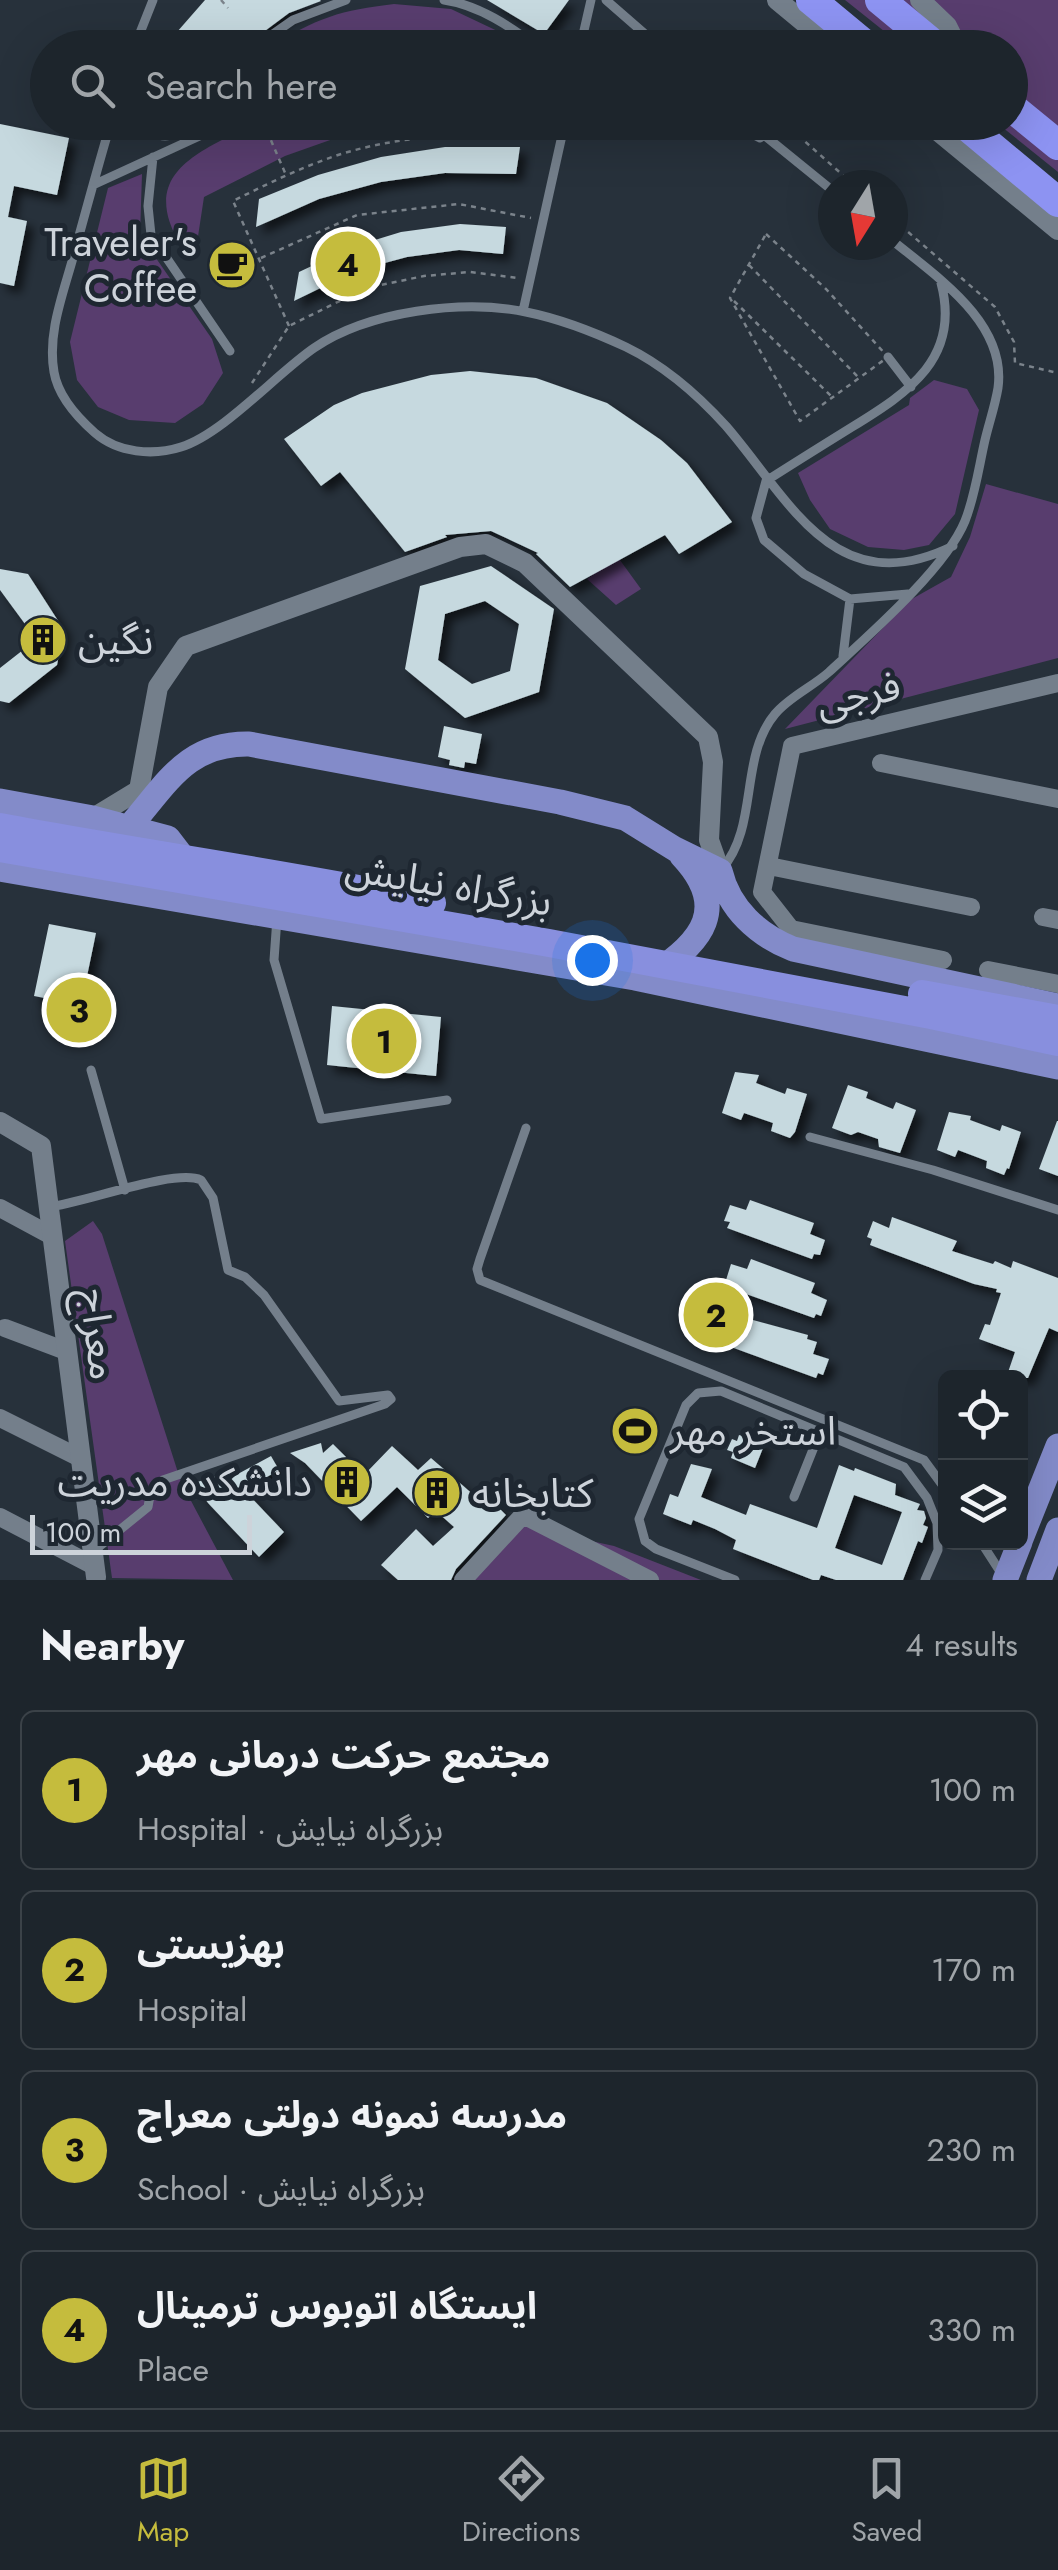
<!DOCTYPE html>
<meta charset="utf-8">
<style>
body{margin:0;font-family:Jost,"Noto Sans Arabic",sans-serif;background:#2a3138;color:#f1f3f6}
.controls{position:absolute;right:30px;bottom:30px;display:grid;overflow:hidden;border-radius:15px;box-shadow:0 10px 40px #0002}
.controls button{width:90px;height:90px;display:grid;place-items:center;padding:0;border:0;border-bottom:2px solid #3b4248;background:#1d252c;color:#f1f3f6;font:50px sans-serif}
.compass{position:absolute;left:818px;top:170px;width:90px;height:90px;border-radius:50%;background:#1d252c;box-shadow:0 10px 40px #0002;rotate:191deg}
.scale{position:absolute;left:30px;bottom:25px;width:222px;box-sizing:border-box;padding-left:10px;border:5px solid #cdd3da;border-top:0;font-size:28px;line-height:35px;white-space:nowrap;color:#cdd3da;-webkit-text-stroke:8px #1e2731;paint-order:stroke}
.you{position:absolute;left:592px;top:960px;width:35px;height:35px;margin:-25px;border:8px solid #fff;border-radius:50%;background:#1a73e8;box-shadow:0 0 0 15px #1a73e833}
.badge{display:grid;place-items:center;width:65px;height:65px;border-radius:50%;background:#c5bc3d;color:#111;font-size:32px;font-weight:700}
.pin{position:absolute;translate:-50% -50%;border:5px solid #fff;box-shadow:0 2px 10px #0006}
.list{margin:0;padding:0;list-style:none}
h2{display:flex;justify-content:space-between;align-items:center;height:130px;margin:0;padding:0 40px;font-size:42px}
h2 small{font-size:32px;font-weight:400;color:#a0a5a9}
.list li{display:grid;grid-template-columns:65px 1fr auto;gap:30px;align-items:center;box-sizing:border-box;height:160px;margin:0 20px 20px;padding:0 20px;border:2px solid #3b4248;border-radius:15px}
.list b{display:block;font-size:38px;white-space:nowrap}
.list p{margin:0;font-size:32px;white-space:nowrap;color:#a0a5a9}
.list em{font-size:32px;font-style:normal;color:#a0a5a9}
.icon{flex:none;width:55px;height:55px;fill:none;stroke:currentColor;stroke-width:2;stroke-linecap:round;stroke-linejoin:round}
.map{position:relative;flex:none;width:1058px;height:1580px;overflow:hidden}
.search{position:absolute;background:#1d252c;box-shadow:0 10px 40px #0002;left:30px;right:30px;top:30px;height:110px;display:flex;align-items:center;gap:25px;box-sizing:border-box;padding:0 35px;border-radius:55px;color:#a0a5a9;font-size:38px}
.sheet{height:850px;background:#1d252c}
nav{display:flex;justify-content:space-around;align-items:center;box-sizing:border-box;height:140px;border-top:2px solid #3b4248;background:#1d252c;font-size:28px;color:#a0a5a9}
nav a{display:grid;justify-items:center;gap:5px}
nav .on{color:#c5bc3d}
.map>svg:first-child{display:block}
</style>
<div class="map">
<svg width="1058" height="1580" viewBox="0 0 1058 1580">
<defs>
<filter id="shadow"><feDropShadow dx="7" dy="7" stdDeviation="5" flood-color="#0009"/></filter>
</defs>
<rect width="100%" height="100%" fill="#27313b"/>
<path fill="#583d6e" d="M845,0H1058V172L997,123L1010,122V48L904,47Z
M394,4L451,9L508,36L505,47H271C315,18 342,10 394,4Z
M257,122H427V123L350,133L285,156L204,197L197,243L180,244C137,171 203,151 257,122Z
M142,174L140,235L212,339L223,373L203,404L175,423L129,420L98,407L77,380L70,342L108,188Z
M934,380L967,389L979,410L955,514L929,545L904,550L868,547L830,529L810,500L798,473L909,405L910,398Z
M986,484L1058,504V658L785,729L910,600L951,577L970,537Z
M617,556L641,589L616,605L587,579Z
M93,1221L102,1234L181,1482L233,1580L112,1578L65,1241Z
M518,1525L614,1546L701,1580H465Z"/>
<path fill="#c6d9df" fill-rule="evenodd" filter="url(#shadow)" d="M205,0H320L321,1L289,13L242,48H163Z
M487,0H569L544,34Z
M0,124L69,138L57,195L14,186L8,217L27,221L14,286L0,283Z
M445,147H520L516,174L445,173L381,182L319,199L256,227L259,199L318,175L381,157Z
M460,224L506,227L503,254L459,250L407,257L355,271L294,301L299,272L352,247L401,232Z
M470,371L536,378L607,403L661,440L687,463L732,522L679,554L665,535L570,587L536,554L538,553L491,531L445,535L447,537L405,552L340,472L321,486L284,439L334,405L362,393L431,375Z
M491,566L554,609L539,692L465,718L405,669L420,586ZM485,601L519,624L510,671L472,684L438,660L445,614Z
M0,569L28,574L64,630L57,665L9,703L0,701V668L23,650L25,624L0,590Z
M444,726L482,734L476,764L465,762L464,768L449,765L450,760L438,757Z
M49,924L96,933L81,1005L34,996Z
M332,1006L441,1017L436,1076L327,1065Z
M735,1072L759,1075L756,1083L785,1094L787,1088L807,1094L795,1132L790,1138L771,1131L773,1123L744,1113L741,1120L722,1113Z
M848,1085L868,1092L866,1098L893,1109L896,1102L916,1110L900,1153L879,1147L878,1139L858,1132L851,1135L832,1128Z
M949,1112L971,1116L970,1120L1000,1131L1002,1125L1021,1132L1009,1169L1007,1168L1004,1175L986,1168L987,1161L958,1150L955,1157L937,1150Z
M1057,1121H1058V1176L1039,1169Z
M750,1200L814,1223L810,1234L825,1240L820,1255L814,1254L812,1259L727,1228L730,1222L724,1221L730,1205L746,1210Z
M892,1217L957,1241L952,1251L993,1264L995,1261L1011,1268L1013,1261L1058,1278V1332L1049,1328L1028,1378H1006L1015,1352L979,1339L985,1324L990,1325L1001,1293L996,1292L997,1289L974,1284L870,1245L872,1239L867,1237L873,1221L889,1228Z
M751,1259L815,1283L811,1293L827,1300L821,1316L816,1314L814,1318L729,1288L731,1282L726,1280L731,1264L747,1269Z
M753,1320L808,1335L807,1339L817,1342L813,1354L829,1359L823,1375L818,1373L816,1378L731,1347L733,1342L728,1341L733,1325L749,1330Z
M739,1435L765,1443L755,1468L731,1458L733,1452L727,1450L732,1439L737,1441Z
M321,1443L323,1453L333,1444L364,1475L392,1446L418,1470L431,1458L483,1503L488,1497L506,1515L456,1569L451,1580H398L381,1565L416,1529L433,1546L454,1527L436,1511L428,1518L397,1487L361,1521L305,1463L290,1453Z
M271,1456L279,1470L244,1490L284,1532L259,1557L208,1503L194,1483L220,1475L222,1488L236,1475Z
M691,1464L712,1469L701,1497L746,1515L750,1504L817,1528L839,1465L854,1471L855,1468L896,1484L895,1495L920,1504L917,1510L924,1511L926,1518L923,1525L928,1527L922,1543L918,1541L903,1580H836L821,1575L819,1580H813L733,1549L736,1540L715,1529L693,1520L691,1525L663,1514L670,1494L678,1497ZM854,1495L902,1512L882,1565L835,1548Z"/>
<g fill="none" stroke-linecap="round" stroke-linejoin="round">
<path stroke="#7b838b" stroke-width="2.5" stroke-dasharray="5 5" stroke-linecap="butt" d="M221,0L228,8
M263,122L286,175
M438,122V136
M783,122L854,185
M893,219L995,307L1014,342L1015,363L1058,373
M766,234L826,289L888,357L800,421L730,298Z
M261,258L357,215L459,204L531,218
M749,265L858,377
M734,301L832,397
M289,326L233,201C267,184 302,167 338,155C407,133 480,133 552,135
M252,383L289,326L366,288L424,276L470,272L518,278"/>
<path stroke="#747f8b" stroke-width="9" d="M444,0C479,5 511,27 539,48
M606,0L661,48
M134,48L153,0
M253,48L293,20L346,0
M580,48L591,0
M111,122C98,166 86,210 74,254C64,292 47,332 54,372C58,396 78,418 95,433C118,453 153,456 181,447C223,434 276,374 314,348C368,311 463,299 526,312C561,319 594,332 626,347C665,366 697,394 726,426C790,500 835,604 953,546
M138,122C161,144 173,137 198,122
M729,122L760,138
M748,122L833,191
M153,157L148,206L151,235L230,351
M93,185L230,122
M523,311L565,122
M888,357L911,387
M908,594L850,599L804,574L764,540L756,518L766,481C794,463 823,445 852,427C909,392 961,358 941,283
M843,656L850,599
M722,869C759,826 739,757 775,714C789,697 812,687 829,672C868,636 946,568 965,521C975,496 979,466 985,440C989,423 995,406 998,388C1007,323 937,277 893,241
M277,918L274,960L321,1119L447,1100
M91,1070L125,1190
M526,1128L480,1259L477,1269L480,1280L924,1460L946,1490
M810,1137L933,1170L1058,1210
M48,1207C84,1203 175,1168 201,1180L213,1198L228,1270L245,1277L264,1295L339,1401L388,1395L391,1399L385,1404L163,1480L151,1490L148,1507L95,1550
M794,1497L820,1432
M981,1542L1001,1573
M735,1580L656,1549L645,1541L639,1519L686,1405L698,1393L721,1391L904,1467L927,1498L937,1523L938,1550L925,1580"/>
<path stroke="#747f8b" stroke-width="18" d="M881,763L1058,799
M769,866L971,907
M1043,917L1058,920
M943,960L791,929L762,892L792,746L1058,683
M988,970L1058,984
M0,1208L52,1236
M5,1328L66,1351
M0,1418L80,1458
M0,1517L94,1566
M463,1580L523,1515L650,1580"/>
<path stroke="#747f8b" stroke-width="20" d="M777,0L835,48
M920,0L947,26L958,48
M927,122L1058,230
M93,818L139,790L158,687L186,646L460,547L486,544L525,563L708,737L713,762L709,840L720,871
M0,1122L41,1146L96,1577"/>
<path stroke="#838bc9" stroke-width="25" d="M0,801L93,818L168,838L191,868
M129,827C167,784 186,743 249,744L560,802L625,818L675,849L720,871C729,909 758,935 793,949L1058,1006
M0,869L635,978L1058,1067
M653,974C703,942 730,907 682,856
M1020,1541L1058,1446
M1005,1580L1020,1542
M1039,1580L1058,1530"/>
<path stroke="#888fde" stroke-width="28" d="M0,827C144,854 289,874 432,903
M0,848L549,943L931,1015L1058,1042
M922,994L1058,1019"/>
<path stroke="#8d93f2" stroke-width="30" d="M811,0L869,48
M880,0L938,48
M1010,106L1058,145
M962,122L1058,202"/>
</g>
<defs>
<g id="cafe-disc" transform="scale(2.5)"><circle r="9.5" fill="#c5bc3d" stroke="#1e2731"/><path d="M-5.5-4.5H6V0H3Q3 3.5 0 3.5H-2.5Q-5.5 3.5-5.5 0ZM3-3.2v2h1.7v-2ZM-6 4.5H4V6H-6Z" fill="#111"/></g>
<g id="building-disc" transform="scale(2.5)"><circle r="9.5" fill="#c5bc3d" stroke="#1e2731"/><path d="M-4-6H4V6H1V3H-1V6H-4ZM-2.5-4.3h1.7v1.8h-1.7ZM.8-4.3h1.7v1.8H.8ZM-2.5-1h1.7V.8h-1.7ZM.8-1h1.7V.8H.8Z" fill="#111"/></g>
<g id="stadium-disc" transform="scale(2.5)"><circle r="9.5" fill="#c5bc3d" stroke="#1e2731"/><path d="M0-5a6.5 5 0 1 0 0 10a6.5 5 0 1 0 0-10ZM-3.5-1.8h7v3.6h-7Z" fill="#111"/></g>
</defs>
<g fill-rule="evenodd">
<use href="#cafe-disc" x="232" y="265"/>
<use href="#building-disc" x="43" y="640"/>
<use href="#stadium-disc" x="635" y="1431"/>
<use href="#building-disc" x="347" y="1482"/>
<use href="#building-disc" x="437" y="1493"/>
</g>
<g text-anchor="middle" stroke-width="10" stroke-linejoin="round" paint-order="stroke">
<g font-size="40" fill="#cdd3da" stroke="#1e2731" text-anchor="start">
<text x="197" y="256" text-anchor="end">Traveler's<tspan x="197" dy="46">Coffee</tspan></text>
<text x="78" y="654">نگین</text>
<text x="670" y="1445">استخر مهر</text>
<text x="312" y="1496" text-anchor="end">دانشکده مدریت</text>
<text x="472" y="1507">کتابخانه</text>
</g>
<g font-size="40" fill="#cdd3da" stroke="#1e2731">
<text transform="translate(858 694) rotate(-13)" y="14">فرجی</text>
<text transform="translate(449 884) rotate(10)" y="14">بزرگراه نیایش</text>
<text transform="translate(99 1334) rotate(83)" y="14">معراج</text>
</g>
</g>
</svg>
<div class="controls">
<button><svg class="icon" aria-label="locate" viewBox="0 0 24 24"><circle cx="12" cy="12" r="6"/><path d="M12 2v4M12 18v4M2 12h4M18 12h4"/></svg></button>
<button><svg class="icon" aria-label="layers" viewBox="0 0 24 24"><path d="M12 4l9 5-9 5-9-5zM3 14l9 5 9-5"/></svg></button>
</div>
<svg class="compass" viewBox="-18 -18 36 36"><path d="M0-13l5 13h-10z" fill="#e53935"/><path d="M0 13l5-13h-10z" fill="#a0a5a9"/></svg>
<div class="scale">100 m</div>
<div class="you"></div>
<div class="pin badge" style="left:384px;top:1041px">1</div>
<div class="pin badge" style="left:716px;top:1315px">2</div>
<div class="pin badge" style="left:79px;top:1010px">3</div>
<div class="pin badge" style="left:348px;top:264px">4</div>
<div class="search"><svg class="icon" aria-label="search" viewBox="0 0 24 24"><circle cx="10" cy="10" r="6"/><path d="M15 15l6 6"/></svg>Search here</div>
</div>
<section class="sheet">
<h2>Nearby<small>4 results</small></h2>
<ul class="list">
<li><span class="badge">1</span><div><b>مجتمع حرکت درمانی مهر</b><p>Hospital · بزرگراه نیایش</p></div><em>100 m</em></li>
<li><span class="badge">2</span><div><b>بهزیستی</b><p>Hospital</p></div><em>170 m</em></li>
<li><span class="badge">3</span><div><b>مدرسه نمونه دولتی معراج</b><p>School · بزرگراه نیایش</p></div><em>230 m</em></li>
<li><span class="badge">4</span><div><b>ایستگاه اتوبوس ترمینال</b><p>Place</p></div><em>330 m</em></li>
</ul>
</section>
<nav>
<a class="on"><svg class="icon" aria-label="map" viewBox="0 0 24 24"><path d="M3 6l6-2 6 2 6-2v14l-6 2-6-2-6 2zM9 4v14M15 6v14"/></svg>Map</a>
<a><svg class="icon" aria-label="directions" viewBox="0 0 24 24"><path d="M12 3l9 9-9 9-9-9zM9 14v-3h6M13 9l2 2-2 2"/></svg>Directions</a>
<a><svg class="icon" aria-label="saved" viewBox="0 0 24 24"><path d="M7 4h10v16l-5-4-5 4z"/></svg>Saved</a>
</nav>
